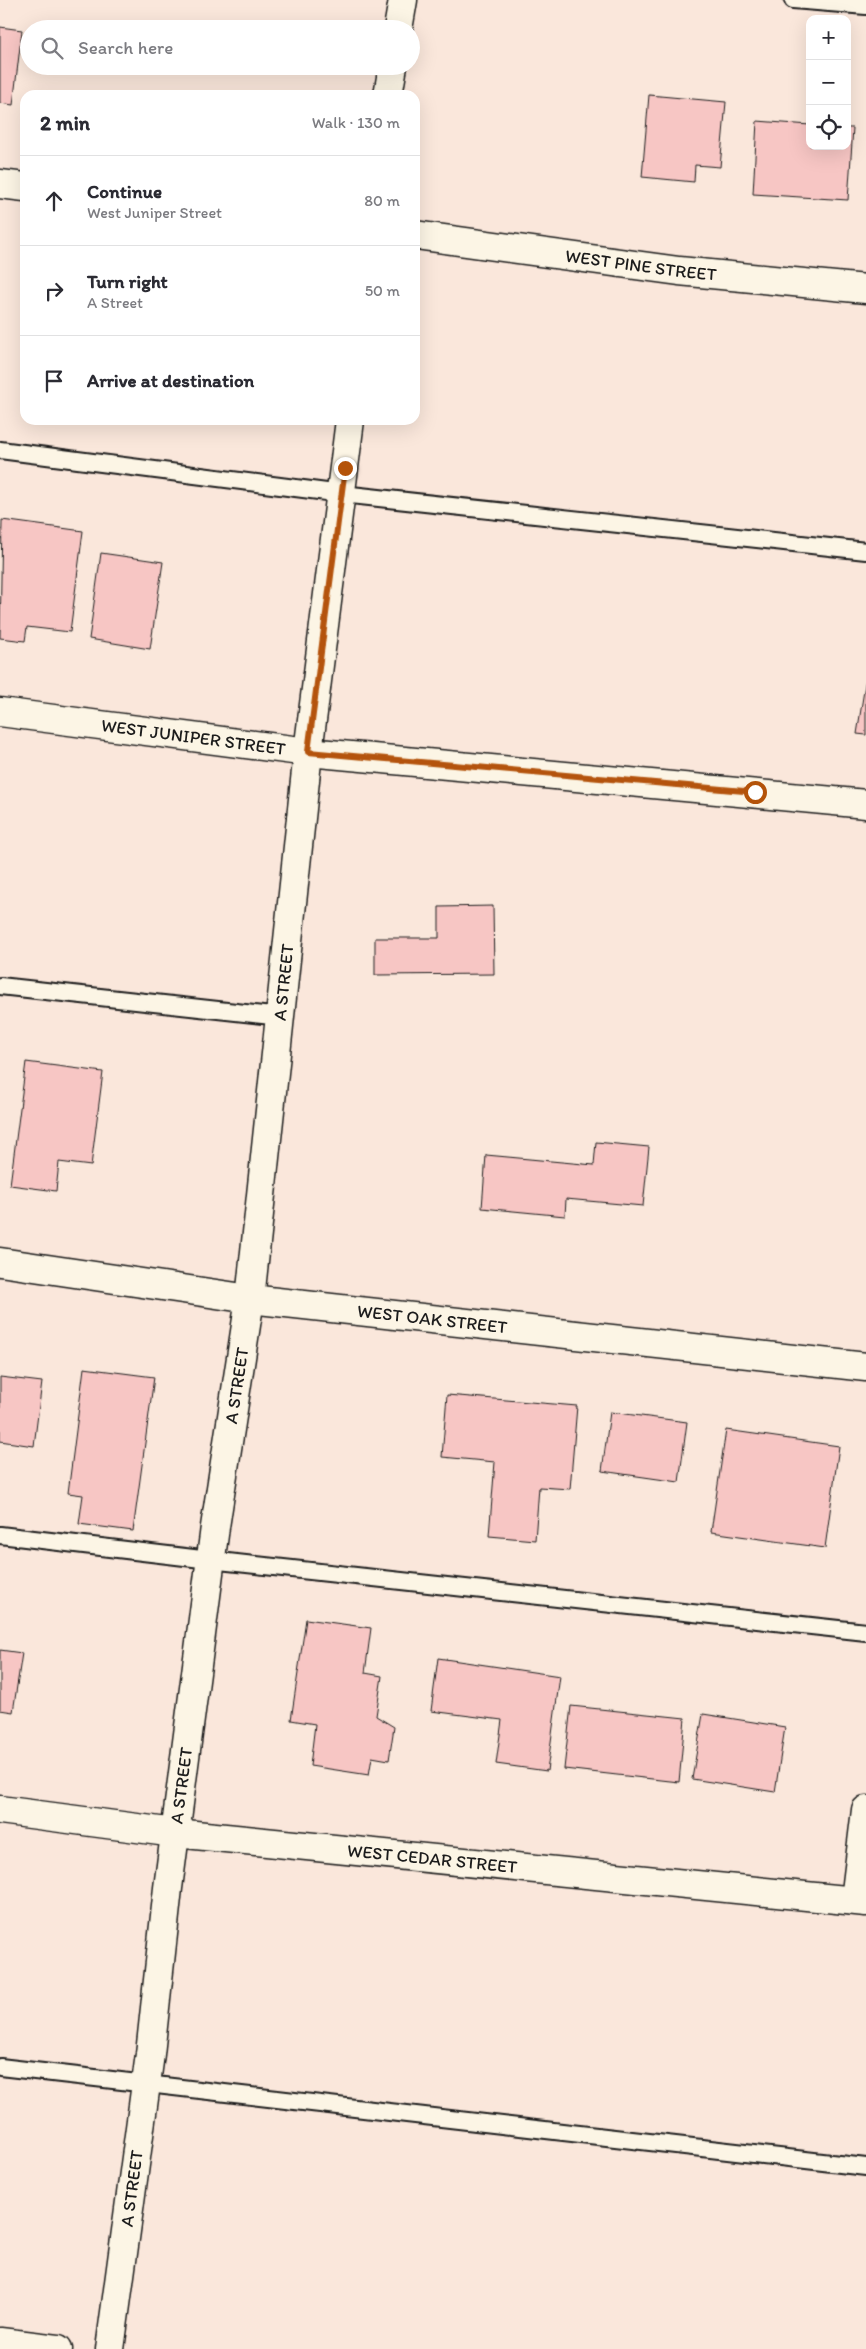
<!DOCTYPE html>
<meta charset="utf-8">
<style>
body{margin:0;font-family:Itim,sans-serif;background:#f2f2f3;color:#2b2b33}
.controls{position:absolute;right:15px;top:15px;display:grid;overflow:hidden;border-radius:10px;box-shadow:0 5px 20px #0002}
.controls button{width:45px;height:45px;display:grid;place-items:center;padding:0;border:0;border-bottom:1px solid #e1e1e2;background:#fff;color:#2b2b33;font:25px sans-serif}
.stop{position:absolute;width:15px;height:15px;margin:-11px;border:4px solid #b45309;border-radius:50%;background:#fff}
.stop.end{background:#b45309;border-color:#fff;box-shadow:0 1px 5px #0008}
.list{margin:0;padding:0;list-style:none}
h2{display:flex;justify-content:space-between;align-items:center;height:65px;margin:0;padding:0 20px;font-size:21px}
h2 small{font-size:16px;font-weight:400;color:#7c7c81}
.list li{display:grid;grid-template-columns:32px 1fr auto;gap:15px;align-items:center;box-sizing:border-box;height:90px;padding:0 20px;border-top:1px solid #e1e1e2}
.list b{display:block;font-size:19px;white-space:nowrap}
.list p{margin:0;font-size:16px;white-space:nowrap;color:#7c7c81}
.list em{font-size:16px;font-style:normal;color:#7c7c81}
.icon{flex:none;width:28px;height:28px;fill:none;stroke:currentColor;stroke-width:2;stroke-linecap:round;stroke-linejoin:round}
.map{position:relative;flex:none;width:866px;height:2349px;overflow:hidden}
.search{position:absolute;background:#fff;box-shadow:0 5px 20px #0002;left:20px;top:20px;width:400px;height:55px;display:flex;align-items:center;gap:12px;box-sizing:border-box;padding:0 18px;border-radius:28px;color:#7c7c81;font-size:19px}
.panel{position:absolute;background:#fff;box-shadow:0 5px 20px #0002;left:20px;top:90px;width:400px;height:335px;border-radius:15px}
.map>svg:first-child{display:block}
</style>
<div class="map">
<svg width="866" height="2349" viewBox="0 0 866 2349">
<rect width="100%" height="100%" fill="#fae7db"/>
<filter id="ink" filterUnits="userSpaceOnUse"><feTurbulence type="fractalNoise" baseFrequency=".02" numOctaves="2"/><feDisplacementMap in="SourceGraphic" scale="10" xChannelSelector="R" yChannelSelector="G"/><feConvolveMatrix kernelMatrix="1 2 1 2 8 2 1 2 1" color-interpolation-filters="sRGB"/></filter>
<g filter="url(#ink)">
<path fill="#f7c6c4" stroke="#1c1c1c" d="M0,27L22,30L13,105L0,103Z
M649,95L726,102L720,167L695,165L694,182L642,177Z
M757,121L810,125V146H847V128H853L848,200L753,194Z
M2,520L83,531L70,632L27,627L25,641L0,638Z
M101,553L163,562L150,649L89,639Z
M866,678V735L857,734Z
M493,906L494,974L375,975V938H439V907Z
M26,1062L103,1072L91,1166L59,1162L56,1191L10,1185Z
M596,1142L649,1147L643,1206L566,1199L565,1216L482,1208L486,1155L594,1165Z
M84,1368L154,1377L133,1531L79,1524L83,1495L68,1493Z
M0,1377L42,1382L34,1446L0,1441Z
M447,1395L577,1406L570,1489L539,1487L535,1540L489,1536L495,1462L442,1457Z
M610,1412L687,1422L679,1482L602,1471Z
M726,1430L839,1446L825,1548L711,1532Z
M306,1619L371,1628L365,1673L382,1676L376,1716L394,1727L389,1760L372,1757L369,1775L310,1766L315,1724L291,1720Z
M0,1650L22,1653L13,1712L0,1710Z
M438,1658L560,1676L547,1771L496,1764L502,1720L431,1711Z
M571,1706L685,1718L679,1782L564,1769Z
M703,1714L785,1727L775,1792L692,1779Z"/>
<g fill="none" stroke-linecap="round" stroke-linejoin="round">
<g stroke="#1c1c1c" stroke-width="20">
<path id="service" d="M793,0L866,6
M0,450L342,494L866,551
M0,986L281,1017
M0,1535L210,1560L866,1632
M0,2067L866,2167"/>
</g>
<g stroke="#1c1c1c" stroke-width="31">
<g id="minor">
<path d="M398,29L403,0"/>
<path d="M388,95L393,66"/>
<path d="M0,184L25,187"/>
<path id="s1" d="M415,235L679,271L866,289"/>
<path id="s2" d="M0,712L308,752L866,804"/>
<path id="s3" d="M0,1262L250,1299L866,1367"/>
<path d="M855,1900L866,1810"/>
<path d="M0,2342L58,2349"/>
<path id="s4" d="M110,2349L150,2054L168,1888L215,1527L250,1299L308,752L350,420"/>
</g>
</g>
<g stroke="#1c1c1c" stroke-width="31">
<g id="tertiary">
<path id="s5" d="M0,1810L175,1833L866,1902"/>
</g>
</g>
<use href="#service" stroke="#fcf5e5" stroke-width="16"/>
<use href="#minor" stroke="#fcf5e5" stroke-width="28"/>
<use href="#tertiary" stroke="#fcf5e5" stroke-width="28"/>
</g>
</g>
<g fill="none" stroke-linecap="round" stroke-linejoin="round" filter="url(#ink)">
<path stroke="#b45309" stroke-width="6" d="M345,468L308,752L755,792"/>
</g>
<g text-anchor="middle" stroke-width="4.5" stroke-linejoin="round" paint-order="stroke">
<g font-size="18" fill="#1c1c1c" stroke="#fcf5e5">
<text dy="6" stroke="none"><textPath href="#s1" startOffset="228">WEST PINE STREET</textPath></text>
<text dy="6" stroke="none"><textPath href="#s2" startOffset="195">WEST JUNIPER STREET</textPath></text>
<text dy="6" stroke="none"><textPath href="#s4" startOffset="1378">A STREET</textPath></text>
<text dy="6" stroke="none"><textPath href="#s3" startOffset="436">WEST OAK STREET</textPath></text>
<text dy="6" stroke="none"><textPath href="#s4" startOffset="972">A STREET</textPath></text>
<text dy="6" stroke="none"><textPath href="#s4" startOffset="568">A STREET</textPath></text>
<text dy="6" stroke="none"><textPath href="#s5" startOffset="435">WEST CEDAR STREET</textPath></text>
<text dy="6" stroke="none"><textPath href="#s4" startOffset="162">A STREET</textPath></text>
</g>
</g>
</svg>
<div class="controls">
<button>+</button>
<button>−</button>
<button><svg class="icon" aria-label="locate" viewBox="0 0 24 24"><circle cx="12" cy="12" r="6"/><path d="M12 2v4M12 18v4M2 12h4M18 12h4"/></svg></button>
</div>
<div class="stop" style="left:755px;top:792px"></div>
<div class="stop end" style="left:345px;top:468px"></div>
<div class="search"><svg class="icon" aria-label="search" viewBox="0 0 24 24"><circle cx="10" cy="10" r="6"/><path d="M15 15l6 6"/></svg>Search here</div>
<section class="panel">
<h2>2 min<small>Walk · 130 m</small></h2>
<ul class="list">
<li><svg class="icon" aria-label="ahead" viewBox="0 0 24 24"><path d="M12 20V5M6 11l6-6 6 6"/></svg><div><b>Continue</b><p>West Juniper Street</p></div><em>80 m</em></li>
<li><svg class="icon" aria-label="right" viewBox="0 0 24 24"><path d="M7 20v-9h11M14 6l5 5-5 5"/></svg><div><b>Turn right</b><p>A Street</p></div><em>50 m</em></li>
<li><svg class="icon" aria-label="arrive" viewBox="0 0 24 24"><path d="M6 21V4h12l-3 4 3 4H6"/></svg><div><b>Arrive at destination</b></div></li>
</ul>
</section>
</div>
